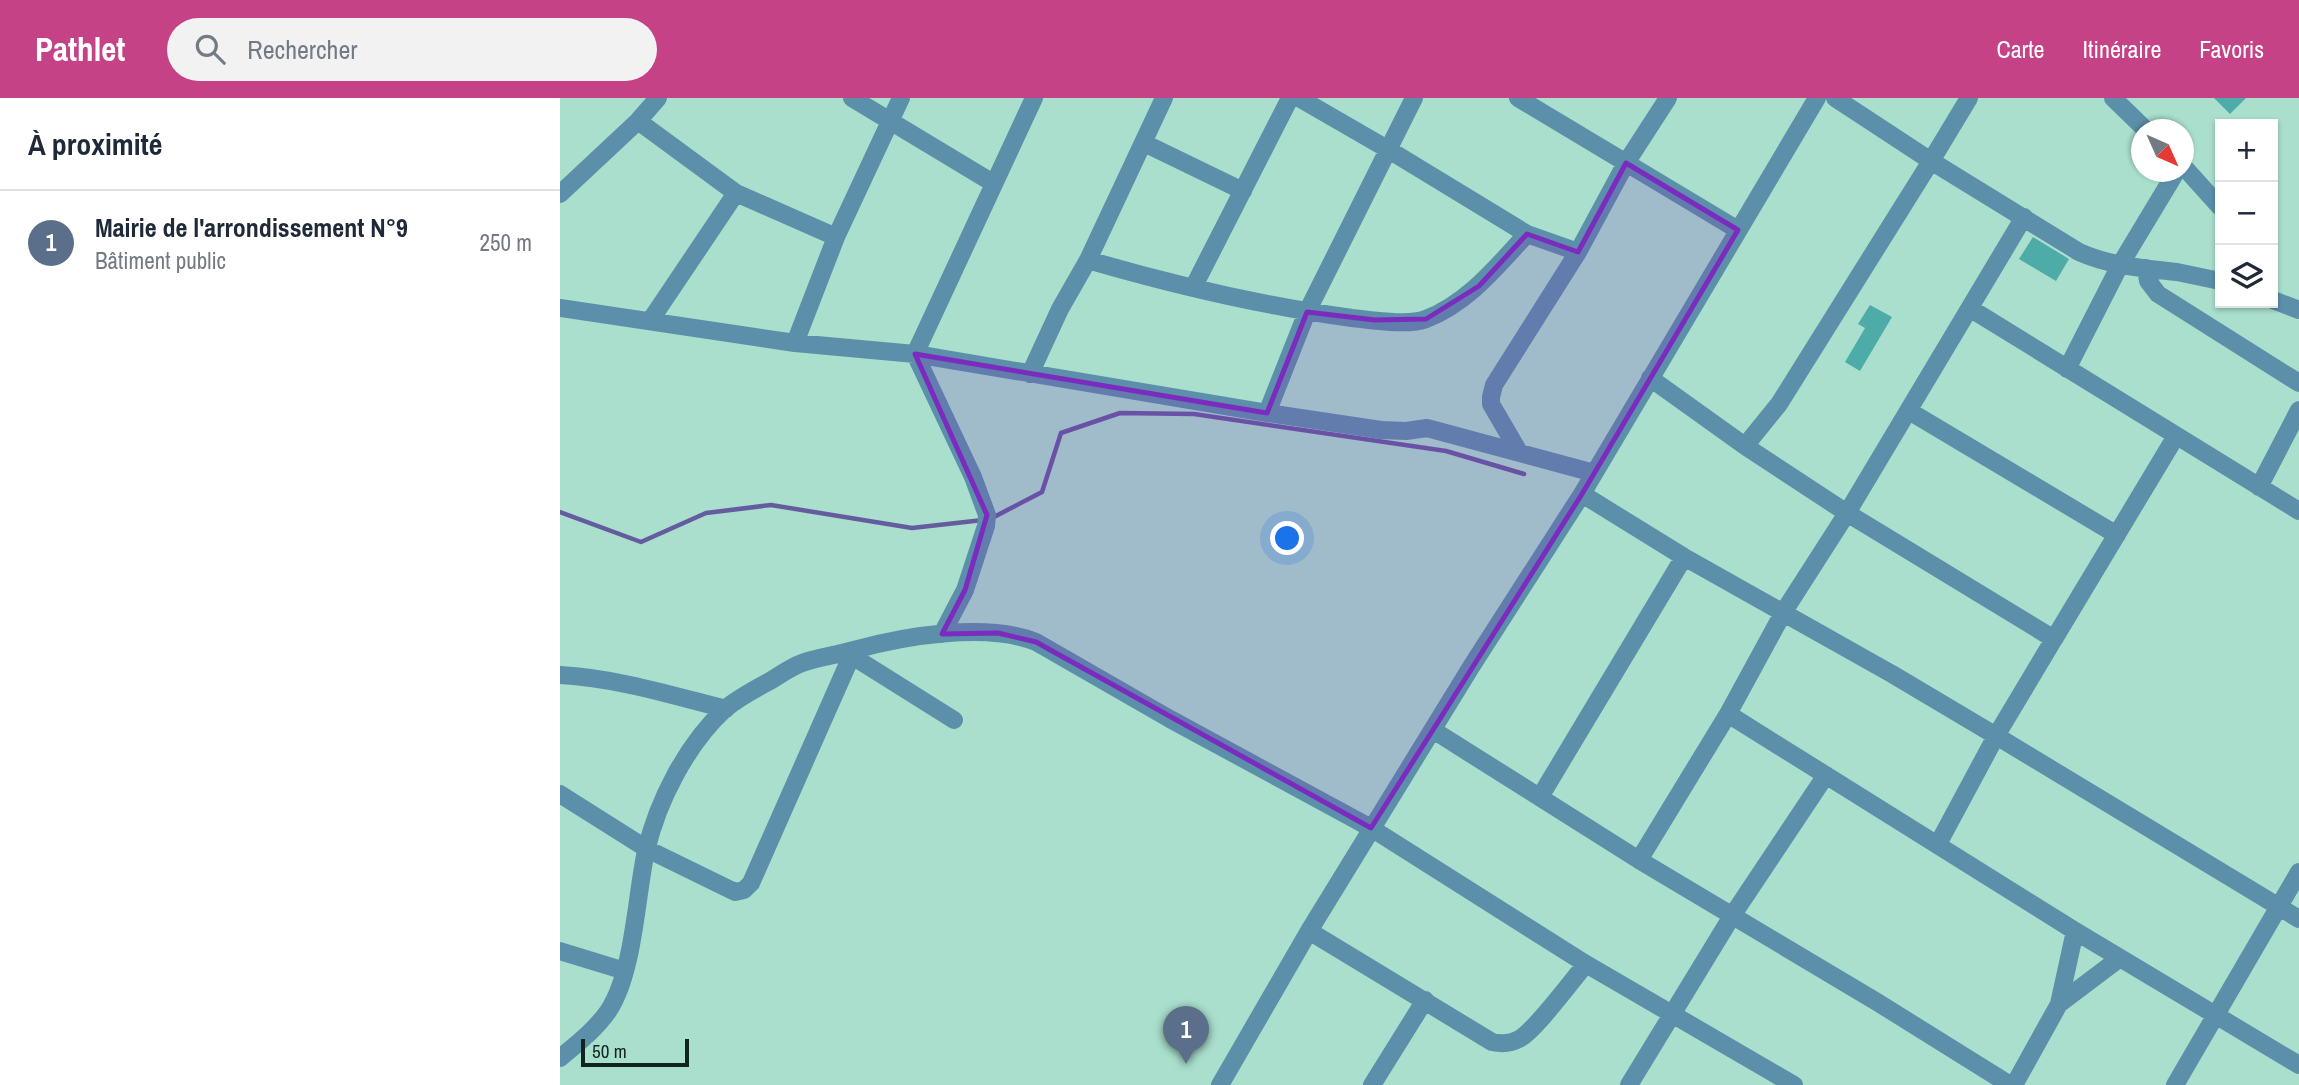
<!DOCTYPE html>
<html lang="fr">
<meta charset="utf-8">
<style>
body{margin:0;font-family:"Archivo Narrow",sans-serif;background:#f2f2f3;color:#1f2937}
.controls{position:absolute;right:21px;top:21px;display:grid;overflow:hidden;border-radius:0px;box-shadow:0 2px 5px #0004}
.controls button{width:63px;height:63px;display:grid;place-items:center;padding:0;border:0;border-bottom:2px solid #e0e1e3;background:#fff;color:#1f2937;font:35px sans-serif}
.compass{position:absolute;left:1571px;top:21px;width:63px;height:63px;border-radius:50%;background:#fff;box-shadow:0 2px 5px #0004;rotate:135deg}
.scale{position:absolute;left:21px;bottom:18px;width:108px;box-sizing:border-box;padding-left:7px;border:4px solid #10251f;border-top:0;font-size:19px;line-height:24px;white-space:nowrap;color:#10251f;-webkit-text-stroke:5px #a9dfcc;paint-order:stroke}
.you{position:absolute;left:728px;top:441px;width:24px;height:24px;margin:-18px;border:5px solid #fff;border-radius:50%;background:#1a73e8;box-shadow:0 0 0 10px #1a73e833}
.badge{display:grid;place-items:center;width:46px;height:46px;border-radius:50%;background:#c54287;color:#fff;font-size:23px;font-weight:700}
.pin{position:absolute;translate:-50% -58px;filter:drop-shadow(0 2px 4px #0008)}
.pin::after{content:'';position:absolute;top:37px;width:24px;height:21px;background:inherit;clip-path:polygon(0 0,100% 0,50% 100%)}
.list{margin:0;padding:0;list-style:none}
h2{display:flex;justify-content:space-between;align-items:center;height:91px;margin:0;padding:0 28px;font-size:30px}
h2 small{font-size:23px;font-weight:400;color:#747a83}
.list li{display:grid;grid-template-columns:46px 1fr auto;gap:21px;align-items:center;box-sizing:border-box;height:105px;padding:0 28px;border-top:2px solid #e0e1e3}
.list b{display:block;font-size:26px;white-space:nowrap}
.list p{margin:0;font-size:23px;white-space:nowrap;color:#747a83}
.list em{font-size:23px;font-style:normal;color:#747a83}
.icon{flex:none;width:38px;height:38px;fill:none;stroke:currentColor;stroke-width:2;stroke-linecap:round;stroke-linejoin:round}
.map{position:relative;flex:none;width:1739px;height:987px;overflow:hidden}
header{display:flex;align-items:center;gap:42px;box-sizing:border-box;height:98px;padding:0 35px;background:#c54287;color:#fff}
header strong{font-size:33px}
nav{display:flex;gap:38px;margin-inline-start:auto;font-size:24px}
.search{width:490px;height:63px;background:#f2f2f3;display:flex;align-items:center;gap:18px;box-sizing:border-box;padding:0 24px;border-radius:38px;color:#747a83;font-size:26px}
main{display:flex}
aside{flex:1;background:#fff}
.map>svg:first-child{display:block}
</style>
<header>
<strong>Pathlet</strong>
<div class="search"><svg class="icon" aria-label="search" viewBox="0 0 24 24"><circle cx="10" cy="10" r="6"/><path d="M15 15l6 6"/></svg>Rechercher</div>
<nav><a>Carte</a><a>Itinéraire</a><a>Favoris</a></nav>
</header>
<main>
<aside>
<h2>À proximité<small></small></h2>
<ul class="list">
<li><span class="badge" style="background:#5c6f8a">1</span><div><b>Mairie de l'arrondissement N°9</b><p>Bâtiment public</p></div><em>250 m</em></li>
</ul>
</aside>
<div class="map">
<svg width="1739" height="987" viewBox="0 0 1739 987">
<rect width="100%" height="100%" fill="#a9dfcc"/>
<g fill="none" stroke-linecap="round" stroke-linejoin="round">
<path stroke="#655ca0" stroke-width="4.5" d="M0,414L81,444L146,415L211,407L352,430L423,422
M432,420L482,394L501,335L560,315L634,316L886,353L964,376"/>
</g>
<path fill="#4daca8" d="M1654,0H1686L1670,16Z
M1473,139L1509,161L1496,183L1459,161Z
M1310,207L1332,219L1300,273L1285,264L1305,230L1298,226Z"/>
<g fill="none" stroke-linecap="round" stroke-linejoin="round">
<path stroke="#5c90aa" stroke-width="18" d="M292,0L433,85
M739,0L829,52L967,136L1018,154
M958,0L1178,132
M1275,0L1371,63L1409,0
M1553,0L1586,32
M78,23L176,95L276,139
M584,45L683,93
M1624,69L1660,109
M0,96L78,23L98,0
M528,162C614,187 703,208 792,220C812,222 848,228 866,221C908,205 937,168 967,136
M1586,170L1588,183L1598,196L1739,285
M633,190L730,0
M1713,202L1739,212
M0,210L235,245L355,256L707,315L821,332L846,333L867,330L1034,375
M1411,211L1739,413
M90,223L176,95
M235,245L276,139L341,0
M1507,271L1560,167L1616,74
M470,276L500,211L528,162L604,0
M1090,280L1185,348L1287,415L1494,541L1616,338
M1349,313L1557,437
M707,315L747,214L854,0
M1185,348L1219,306L1371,63L1519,154C1550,168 1583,170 1617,174C1631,177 1646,180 1660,183
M959,354L931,306V299L934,287L1018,154L1066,65L1108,0
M1699,389L1739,312
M1022,396L1124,459L1332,576L1443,642L1739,821
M382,536L405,492L426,428L427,417L413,379L355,256L474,0
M292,558L394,622
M0,577C56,580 111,597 166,611
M1168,616L1515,833L1739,967
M873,632L1079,762L1317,904L1450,987
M0,696L87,751L175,794L184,792L191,785L294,552
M980,699L1124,459
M1378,746L1436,638L1494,541
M1079,762L1168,616L1223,515L1287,415L1464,119
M749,833L932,944C941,946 950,946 959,941C975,933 1012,882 1026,866
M0,853L65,873
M1499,906L1560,860
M0,960C18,945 36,931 49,912C74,873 76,799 86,753C98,702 127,646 165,611C178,600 195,591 210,583C220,577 231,569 242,565C259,559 277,557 294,552C344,538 427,524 476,544L610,621L811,730L1026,866L1234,987
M660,987L749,833L911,569L1022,396L1257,0
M812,987L865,902
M1069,987L1172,818L1266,677
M1454,987L1499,906L1515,833
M1615,987L1739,774"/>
</g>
<path fill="#7b2cbf" fill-opacity="0.2" stroke="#7b2cbf" stroke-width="5" stroke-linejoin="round" d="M1066,65L1178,132L1022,396L811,730L476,544L438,535L382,536L405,492L427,417L355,256L707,315L747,214L815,222L866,221L919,188L967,136L1018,154Z"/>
</svg>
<div class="controls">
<button>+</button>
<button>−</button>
<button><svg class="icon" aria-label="layers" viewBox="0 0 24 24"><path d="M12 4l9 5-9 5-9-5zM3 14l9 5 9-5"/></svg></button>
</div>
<svg class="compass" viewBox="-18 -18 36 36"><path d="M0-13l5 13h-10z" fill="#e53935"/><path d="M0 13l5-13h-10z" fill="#747a83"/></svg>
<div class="scale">50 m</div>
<div class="you"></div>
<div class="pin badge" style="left:626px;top:966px;background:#5c6f8a">1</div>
</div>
</main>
